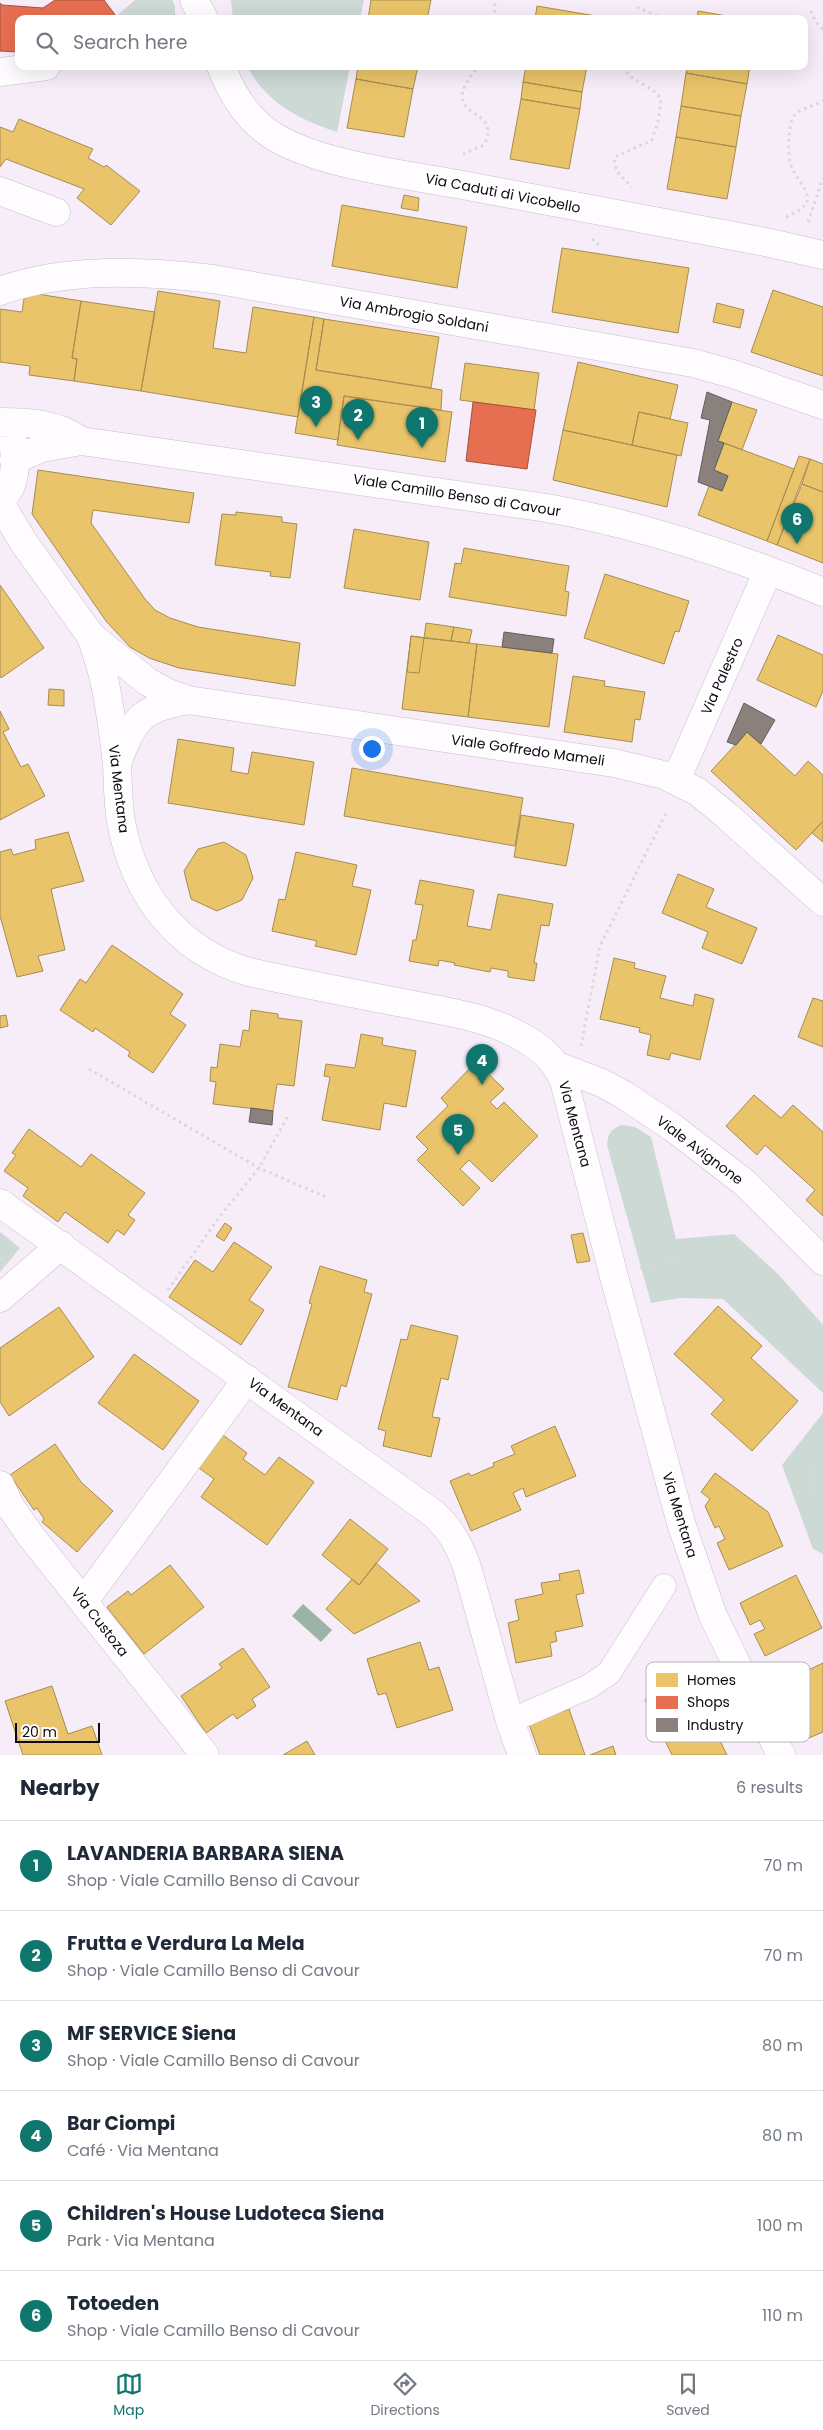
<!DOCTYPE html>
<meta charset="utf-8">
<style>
body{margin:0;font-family:Poppins,sans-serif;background:#f2f2f3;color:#1f2937}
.scale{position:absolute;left:15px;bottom:12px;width:85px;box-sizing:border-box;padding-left:5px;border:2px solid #100912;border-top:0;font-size:14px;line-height:18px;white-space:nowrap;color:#100912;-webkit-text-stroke:4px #fff;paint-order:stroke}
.you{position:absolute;left:371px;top:748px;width:18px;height:18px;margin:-12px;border:4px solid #fff;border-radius:50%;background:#1a73e8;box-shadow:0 0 0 8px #1a73e833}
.badge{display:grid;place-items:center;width:32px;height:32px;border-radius:50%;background:#0f766e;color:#fff;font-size:16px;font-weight:700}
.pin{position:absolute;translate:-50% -41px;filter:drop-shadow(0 1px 2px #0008)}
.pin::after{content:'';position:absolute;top:26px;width:18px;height:15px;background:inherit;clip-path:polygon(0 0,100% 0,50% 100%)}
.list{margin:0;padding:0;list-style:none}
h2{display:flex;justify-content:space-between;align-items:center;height:65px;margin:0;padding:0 20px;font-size:21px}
h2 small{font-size:16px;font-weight:400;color:#747a83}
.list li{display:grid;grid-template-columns:32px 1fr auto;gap:15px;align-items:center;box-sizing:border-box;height:90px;padding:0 20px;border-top:1px solid #e0e1e3}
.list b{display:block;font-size:19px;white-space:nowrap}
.list p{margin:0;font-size:16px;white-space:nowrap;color:#747a83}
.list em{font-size:16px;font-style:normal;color:#747a83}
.icon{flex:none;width:28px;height:28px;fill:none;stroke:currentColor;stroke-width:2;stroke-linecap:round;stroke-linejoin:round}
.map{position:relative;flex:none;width:823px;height:1755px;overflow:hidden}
.search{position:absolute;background:#fff;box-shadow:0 5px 20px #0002;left:15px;right:15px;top:15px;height:55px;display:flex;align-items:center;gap:12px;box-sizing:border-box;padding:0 18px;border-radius:10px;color:#747a83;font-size:19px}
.sheet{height:605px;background:#fff}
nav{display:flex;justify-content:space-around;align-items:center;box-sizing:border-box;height:70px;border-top:1px solid #e0e1e3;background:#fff;font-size:14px;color:#747a83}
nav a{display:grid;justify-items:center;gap:2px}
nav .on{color:#0f766e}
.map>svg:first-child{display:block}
</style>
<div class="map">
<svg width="823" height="1755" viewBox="0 0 823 1755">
<rect width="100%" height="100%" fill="#f6edf9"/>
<path fill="#cdd9d5" d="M135,0H172L175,6V19H113Z
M231,0H364L360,19H233Z
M247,66H350L337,132C300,120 266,103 247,66Z
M622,1125L635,1127L651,1137L676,1239L734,1234L778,1274L823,1325V1393L723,1299L680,1298L651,1303L607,1145C608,1133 611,1129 622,1125Z
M0,1232L20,1248L0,1272Z
M823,1413V1554L813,1549L782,1465Z"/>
<path fill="#9cb3a8" d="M303,1604L332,1630L321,1642L292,1616Z"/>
<path fill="#e9c46a" stroke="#a88c50" d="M371,0H431L427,19H368Z
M537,6L596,16V19H535Z
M698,11L744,19H697Z
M358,66H418L413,89L356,79Z
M526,66H587L582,92L523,82Z
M688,66H750L747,84L686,73Z
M686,73L747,84L741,116L681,106Z
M356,79L413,89L404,137L347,128Z
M523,82L582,92L580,109L521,99Z
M521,99L580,109L569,169L510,159Z
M681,106L741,116L736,147L676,137Z
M19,119L93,149L88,158L104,167L106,165L140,191L111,225L77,198L84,189L6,159L0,167V127L13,132Z
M676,137L736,147L727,199L667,189Z
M404,195L419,198L418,211L401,208Z
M342,205L467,227L457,288L332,266Z
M562,248L689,268L678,333L552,312Z
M773,290L823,307V376L751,352Z
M158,291L220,301L213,348L246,353L253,307L314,317L298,417L141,391Z
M25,292L81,301L72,358L77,359L74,381L29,375L30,366L0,362V309L22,312Z
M81,301L155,312L141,391L74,381L77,359L72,358Z
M717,303L744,310L740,328L713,322Z
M314,317L324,319L316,370L442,390L441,410L344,396L338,440L295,433Z
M324,319L439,337L431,388L316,370Z
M578,362L678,385L670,419L639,412L632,445L563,430Z
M465,363L539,373L534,410L460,400Z
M344,396L452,412L445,462L337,445Z
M732,402L757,410L742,450L718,441Z
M639,412L688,423L681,456L632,445Z
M563,430L677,455L667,507L553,480Z
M724,443L794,469L767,541L698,515L709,486L722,491L728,476L714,470Z
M799,456L810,459L777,545L767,541Z
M810,459L823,464V492L802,484Z
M38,470L194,493L189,523L93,510L91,523L145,599L155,610L170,618L198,627L300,643L295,686L179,668L149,658L130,647L106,621L32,514Z
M802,484L823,492V563L777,545Z
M236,512L282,517V522L297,524L290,578L270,576L271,572L215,565L222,514L236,515Z
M354,529L429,542L420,600L344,588Z
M464,548L569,566L565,591L569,592L566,616L449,597L455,563L461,564Z
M605,574L689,601L679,632L675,631L664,664L584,638Z
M0,585L44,648L1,678L0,676Z
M426,623L454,627L451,641L424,638Z
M454,627L472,630L469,643L451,641Z
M778,635L823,655V691L816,707L757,680Z
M411,636L477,644L468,717L402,709Z
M411,636L424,638L419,673L407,672Z
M477,644L558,654L549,727L468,717Z
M573,676L605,681L604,686L645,692L640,720L635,719L632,742L564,732Z
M49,689L64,690V706L48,705Z
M0,711L9,729L3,732L21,767L28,764L45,796L0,820Z
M747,732L795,776L808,761L823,775V821L796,850L711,771Z
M178,739L234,748L231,771L248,774L252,752L314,762L304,825L168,803Z
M352,768L523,798L515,846L344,816Z
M521,815L574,824L566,866L514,857Z
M823,821V842L812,833Z
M68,832L84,881L51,889L65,950L38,956L43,971L17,977L0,916V852L11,849L13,855L36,849L35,840Z
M224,842L246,855L253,878L242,900L217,911L191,899L184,871L198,849Z
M296,852L357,865L352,886L371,890L356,955L315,946L317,941L272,931L279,899L285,900Z
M678,874L714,889L706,907L757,928L742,964L702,948L708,932L662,913Z
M420,880L474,890L467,926L491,930L498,894L553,904L549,926L541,925L534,963H537L534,981L508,977V971L491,968L490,972L454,965L455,963L439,960L438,966L409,961L413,940H416L423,905L415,904Z
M112,945L183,994L170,1014L186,1025L153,1073L128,1056L130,1052L95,1028L93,1032L60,1010L80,979L86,983Z
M614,958L635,963L634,968L666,976L660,998L693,1006L695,994L714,999L700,1060L671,1053L669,1060L647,1055L651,1035L639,1032L640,1028L600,1019Z
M813,998L823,1001V1047L798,1037Z
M251,1010L278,1014V1018L302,1021L294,1086L277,1084L273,1111L213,1104L216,1082L210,1081L211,1067L217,1068L220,1044L240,1047L243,1030L249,1031Z
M6,1015L8,1026L0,1028V1016Z
M361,1034L383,1038L382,1045L416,1051L406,1107L384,1103L380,1130L322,1120L330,1077L324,1076L326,1064L355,1068Z
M476,1062L504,1089L490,1102L497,1109L504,1102L538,1136L492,1182L469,1160L460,1169L480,1188L463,1206L417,1160L428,1149L416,1137L448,1106L441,1098Z
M754,1095L781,1118L793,1105L823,1132V1216L806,1200L815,1190L765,1145L757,1155L726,1126Z
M29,1129L81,1167L91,1154L145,1193L128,1215L135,1220L124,1235L117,1230L108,1243L65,1212L58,1222L23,1196L28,1188L4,1171L16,1155L12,1153Z
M225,1223L232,1228L224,1241L216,1236Z
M583,1233L590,1261L577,1263L571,1235Z
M234,1242L272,1267L249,1300L264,1310L241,1345L169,1297L195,1260L213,1272Z
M320,1266L367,1280L364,1292L372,1294L346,1387L341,1385L337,1400L288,1387L312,1304L309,1303Z
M718,1306L762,1346L751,1358L798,1401L752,1451L711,1414L724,1400L674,1354Z
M59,1307L94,1357L9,1416L0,1402V1348Z
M411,1325L458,1336L448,1380L441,1378L432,1417L440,1418L431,1457L383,1446L386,1431L378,1429L401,1339L407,1340Z
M134,1354L199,1401L163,1450L98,1403Z
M555,1426L576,1476L526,1497L523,1488L513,1493L521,1510L471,1531L450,1481L469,1473L471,1476L494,1466L493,1463L515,1454L511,1446Z
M223,1435L247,1453L243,1459L265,1475L279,1457L314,1482L267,1545L201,1497L214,1479L199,1468Z
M55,1444L81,1482L113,1511L77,1552L42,1522L44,1519L37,1508L34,1510L10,1475Z
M715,1473L768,1512L783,1546L729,1570L717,1543L725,1539L719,1526L715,1528L705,1506L710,1499L701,1492Z
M350,1519L388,1549L359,1585L322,1555Z
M376,1563L420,1601L354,1634L326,1609L352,1579L359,1585Z
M170,1565L204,1607L144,1654L107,1607L128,1591L131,1595Z
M579,1570L584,1593L576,1595L583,1626L555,1632L557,1641L550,1643L552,1656L516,1663L508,1623L519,1620L515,1600L543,1594L541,1583L560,1580L559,1574Z
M796,1575L822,1628L765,1656L754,1634L765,1629L760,1620L750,1625L740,1603Z
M420,1642L429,1670L439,1667L453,1710L397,1728L386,1693L378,1695L367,1659Z
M243,1648L270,1687L252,1699L256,1706L237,1719L233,1714L206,1733L181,1696L222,1668L219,1664Z
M823,1663V1732L809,1738L783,1682Z
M687,1664L711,1712L707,1714L727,1755H672L645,1700L657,1694L651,1681Z
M52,1686L68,1734L92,1726L102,1755H23L5,1701Z
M569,1709L585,1755H540L529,1724Z
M307,1741L315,1755H283Z
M613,1746L616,1755H590Z"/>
<path fill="#e76f51" stroke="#a6503e" d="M55,0H104L116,16L113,19H19V52L0,51V3L2,5L43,8Z
M473,402L536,410L527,469L466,461Z"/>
<path fill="#8a817c" stroke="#655d5c" d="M707,392L732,402L718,441L724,443L714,470L728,476L722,491L698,482L710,420L701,418Z
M504,632L554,639L552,653L502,647Z
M744,703L775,720L761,744L747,732L736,745L727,742Z
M251,1108L273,1111L272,1125L249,1122Z"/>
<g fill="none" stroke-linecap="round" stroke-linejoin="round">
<g stroke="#c7bfca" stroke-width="25">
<path id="pedestrian" d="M510,1721L588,1687L609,1673L664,1586"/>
</g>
<g stroke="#c7bfca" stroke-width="29">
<path id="minor" d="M194,0L204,19
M221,66C232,95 248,121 275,137C319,164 406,175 457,184C562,204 666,223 770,243L823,255
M0,72L46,66
M0,191L56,212
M0,291C66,267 144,271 213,279L693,363L736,375L823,405
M0,503L24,543L91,636L148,682L168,693L188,700L614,763L664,775L698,792L726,815L823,902
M91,636C97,655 104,674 107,694C111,717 115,742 117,766C118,785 118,803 121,822C135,895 177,951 249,972C300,983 351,993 403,1003C442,1011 485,1016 520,1036C541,1047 555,1060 564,1081L613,1273L681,1523L713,1616L781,1755
M117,763C135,718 138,710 188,700
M676,780L768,571
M558,1066L602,1083L624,1095L672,1127L745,1183L823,1261
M0,1203L434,1514C451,1530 459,1545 467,1567L510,1721L522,1755
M0,1298L61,1245
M0,1485L10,1506L30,1535L205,1755
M84,1601L247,1379"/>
</g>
<g stroke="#c7bfca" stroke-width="29">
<path id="secondary" d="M0,422C29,422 56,423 81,441
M14,460L42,448L81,441L547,508C642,525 733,555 823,592
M0,499C17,489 16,459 13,442"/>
</g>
<path stroke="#dad7db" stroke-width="3" stroke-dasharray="2.5 4" stroke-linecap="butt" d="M637,7L664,19
M811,11L815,21L823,29
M494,19L495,2
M624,66C628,83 654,84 661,100L658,122L652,140L617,156L614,159L617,172L632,187
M463,154L484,145C506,104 430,122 479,66
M786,217C822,201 805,193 793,170C788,160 788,147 789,136C790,128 790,119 796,114C803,107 815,107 823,100
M808,222L823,178
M592,239L599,245
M581,1046L600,946L666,813
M89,1069L259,1168L326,1197
M640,1268L675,1260
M168,1290L217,1220L259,1168L288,1116
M823,1451C805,1478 813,1485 823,1513"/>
<use href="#pedestrian" stroke="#fefcfe" stroke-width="24"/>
<use href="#minor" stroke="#fefcfe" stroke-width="28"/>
<use href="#secondary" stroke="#fefcfe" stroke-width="28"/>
</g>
<g text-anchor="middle" stroke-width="5" stroke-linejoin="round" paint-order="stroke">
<g font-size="14" fill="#100912" stroke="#fff">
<text transform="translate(503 193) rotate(11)" y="5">Via Caduti di Vicobello</text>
<text transform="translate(414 314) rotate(10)" y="5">Via Ambrogio Soldani</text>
<text transform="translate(457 495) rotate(9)" y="5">Viale Camillo Benso di Cavour</text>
<text transform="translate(722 676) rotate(-66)" y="5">Via Palestro</text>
<text transform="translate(528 750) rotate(8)" y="5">Viale Goffredo Mameli</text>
<text transform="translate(119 789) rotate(83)" y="5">Via Mentana</text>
<text transform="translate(575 1124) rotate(75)" y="5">Via Mentana</text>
<text transform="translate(700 1150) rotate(37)" y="5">Viale Avignone</text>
<text transform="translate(286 1407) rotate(36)" y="5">Via Mentana</text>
<text transform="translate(680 1515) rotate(73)" y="5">Via Mentana</text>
<text transform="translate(100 1622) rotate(52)" y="5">Via Custoza</text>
</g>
</g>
<rect x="646" y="1662" width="164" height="80" rx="8" fill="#fff" stroke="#b7b5b8" stroke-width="1"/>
<rect x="656" y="1673" width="22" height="14" fill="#e9c46a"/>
<rect x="656" y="1696" width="22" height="13" fill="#e76f51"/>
<rect x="656" y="1718" width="22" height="14" fill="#8a817c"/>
<g font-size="14" fill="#100912">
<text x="687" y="1685">Homes</text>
<text x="687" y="1707">Shops</text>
<text x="687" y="1730">Industry</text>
</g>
</svg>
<div class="scale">20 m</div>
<div class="you"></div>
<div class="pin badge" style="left:422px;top:448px">1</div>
<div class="pin badge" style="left:358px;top:440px">2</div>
<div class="pin badge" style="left:316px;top:427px">3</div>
<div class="pin badge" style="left:482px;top:1085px">4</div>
<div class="pin badge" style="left:458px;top:1155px">5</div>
<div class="pin badge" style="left:797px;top:544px">6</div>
<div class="search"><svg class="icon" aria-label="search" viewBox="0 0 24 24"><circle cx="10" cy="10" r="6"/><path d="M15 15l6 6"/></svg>Search here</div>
</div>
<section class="sheet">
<h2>Nearby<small>6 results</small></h2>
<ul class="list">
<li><span class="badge">1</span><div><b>LAVANDERIA BARBARA SIENA</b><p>Shop · Viale Camillo Benso di Cavour</p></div><em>70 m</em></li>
<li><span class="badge">2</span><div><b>Frutta e Verdura La Mela</b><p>Shop · Viale Camillo Benso di Cavour</p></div><em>70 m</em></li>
<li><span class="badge">3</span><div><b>MF SERVICE Siena</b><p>Shop · Viale Camillo Benso di Cavour</p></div><em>80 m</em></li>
<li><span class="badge">4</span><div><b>Bar Ciompi</b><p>Café · Via Mentana</p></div><em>80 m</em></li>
<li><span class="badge">5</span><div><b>Children's House Ludoteca Siena</b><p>Park · Via Mentana</p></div><em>100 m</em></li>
<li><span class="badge">6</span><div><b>Totoeden</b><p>Shop · Viale Camillo Benso di Cavour</p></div><em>110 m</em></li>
</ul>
</section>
<nav>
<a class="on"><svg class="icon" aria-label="map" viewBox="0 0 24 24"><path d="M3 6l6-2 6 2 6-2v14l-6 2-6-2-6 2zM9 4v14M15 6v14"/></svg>Map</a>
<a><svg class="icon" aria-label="directions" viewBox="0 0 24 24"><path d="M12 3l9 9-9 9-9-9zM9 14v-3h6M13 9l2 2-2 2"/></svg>Directions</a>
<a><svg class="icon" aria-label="saved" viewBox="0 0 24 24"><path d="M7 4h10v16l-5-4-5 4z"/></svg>Saved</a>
</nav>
